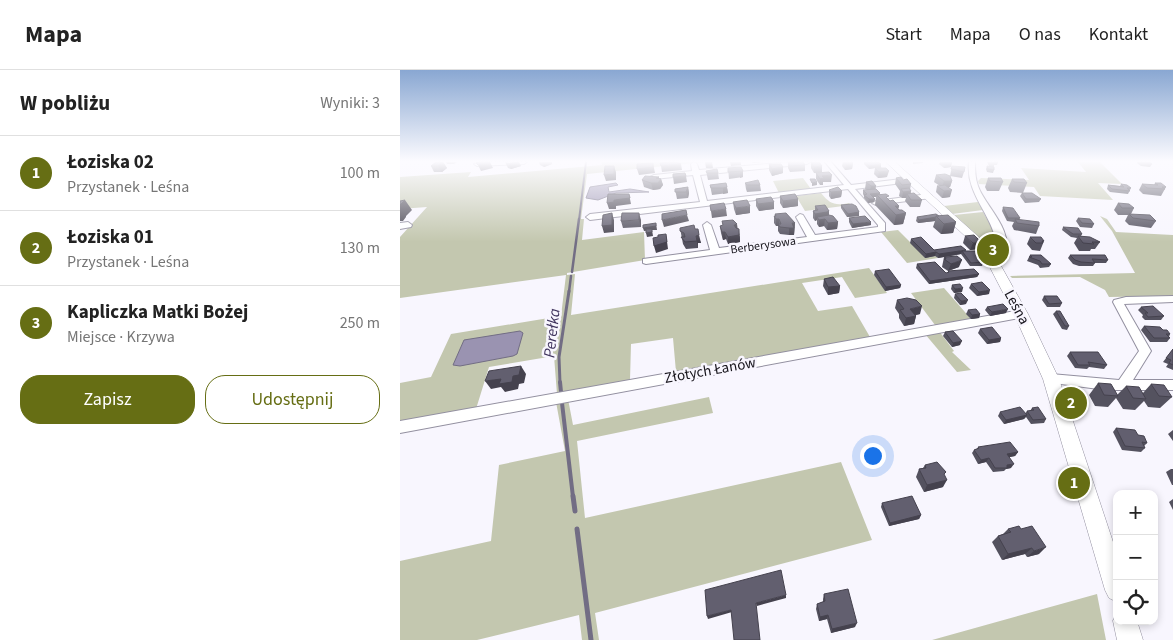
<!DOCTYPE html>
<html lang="pl">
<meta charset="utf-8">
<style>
body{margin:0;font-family:"Source Sans 3",sans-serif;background:#f6f6f6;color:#222}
.controls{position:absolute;right:15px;bottom:15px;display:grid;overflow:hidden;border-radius:10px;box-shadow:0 2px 8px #0003}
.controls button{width:45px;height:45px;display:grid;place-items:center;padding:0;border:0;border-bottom:1px solid #e0e0e0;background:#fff;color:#222;font:25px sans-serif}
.you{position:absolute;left:472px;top:385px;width:18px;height:18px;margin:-12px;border:4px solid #fff;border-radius:50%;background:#1a73e8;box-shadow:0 0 0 8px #1a73e833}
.badge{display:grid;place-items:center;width:32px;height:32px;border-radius:50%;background:#666e14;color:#fff;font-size:16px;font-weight:700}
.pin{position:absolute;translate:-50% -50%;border:2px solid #fff;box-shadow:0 1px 5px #0006}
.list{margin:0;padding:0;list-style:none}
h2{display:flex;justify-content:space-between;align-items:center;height:65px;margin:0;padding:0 20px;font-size:21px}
h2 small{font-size:16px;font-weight:400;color:#767676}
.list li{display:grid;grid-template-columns:32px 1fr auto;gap:15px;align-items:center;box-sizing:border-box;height:75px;padding:0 20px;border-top:1px solid #e0e0e0}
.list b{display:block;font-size:19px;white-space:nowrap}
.list p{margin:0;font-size:16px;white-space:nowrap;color:#767676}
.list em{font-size:16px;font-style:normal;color:#767676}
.actions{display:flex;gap:10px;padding:15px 20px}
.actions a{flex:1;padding:11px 0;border:1px solid #666e14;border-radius:20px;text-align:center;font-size:18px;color:#666e14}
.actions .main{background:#666e14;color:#fff}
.icon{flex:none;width:28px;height:28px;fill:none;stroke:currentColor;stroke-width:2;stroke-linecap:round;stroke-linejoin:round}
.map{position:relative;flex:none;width:773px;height:570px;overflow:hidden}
header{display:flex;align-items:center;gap:30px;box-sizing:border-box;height:70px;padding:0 25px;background:#fff;border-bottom:1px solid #e0e0e0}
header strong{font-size:24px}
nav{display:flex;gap:28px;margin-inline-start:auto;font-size:18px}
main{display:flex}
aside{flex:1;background:#fff}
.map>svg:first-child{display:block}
</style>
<header>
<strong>Mapa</strong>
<nav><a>Start</a><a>Mapa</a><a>O nas</a><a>Kontakt</a></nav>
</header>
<main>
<aside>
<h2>W pobliżu<small>Wyniki: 3</small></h2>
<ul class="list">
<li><span class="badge">1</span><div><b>Łoziska 02</b><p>Przystanek · Leśna</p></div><em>100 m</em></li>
<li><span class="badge">2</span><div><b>Łoziska 01</b><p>Przystanek · Leśna</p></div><em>130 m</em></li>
<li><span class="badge">3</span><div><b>Kapliczka Matki Bożej</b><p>Miejsce · Krzywa</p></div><em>250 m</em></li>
</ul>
<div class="actions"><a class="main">Zapisz</a><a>Udostępnij</a></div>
</aside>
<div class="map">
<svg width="773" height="570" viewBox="0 0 773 570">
<rect width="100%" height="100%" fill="#f8f6fe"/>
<path fill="#c3c7af" d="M201,92H304L187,104L181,149H184L182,170L244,162L245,190L167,203V205L175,204L171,245L469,198L487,223L455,228L442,207L402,213L418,241L452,236L470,267L276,302L273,268L231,274L230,310L157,324L154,286L89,297L76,339L0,353V313L31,307L51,264L161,246L166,205L0,228V167L27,137L0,139V107L71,102L68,107L202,95Z
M678,92H700L722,114L698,113L713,130L640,126L634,117L579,114L578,111L581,108L629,110L621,98L686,102Z
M403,108L411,119L379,123L373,111Z
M421,123C430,134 435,136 449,133L451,135L405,141L396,126Z
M578,132L583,140L552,144L544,136Z
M583,142L595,163L597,179L590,178L554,145Z
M700,146L707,149L716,162L773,165V226L709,227L705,220L680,207L612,208L610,206L735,203L712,161Z
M498,160L525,187L535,186L538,188L507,193L481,162Z
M544,218L571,249L535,255L511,223Z
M539,261L554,281L552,282L571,300L557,302L525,264Z
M309,327L313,343L177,371L185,448L441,392L472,470L195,543L199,570H182L179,545L77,570H0V491L91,471L99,395L165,381L156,332L168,329L173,355Z
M697,524L706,570H532Z"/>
<path fill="#9a93b1" stroke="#726d84" d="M216,113L218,115L208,117L209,122L230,119L249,122L216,123L198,130L186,128L190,117Z
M120,261L123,263L117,284L113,286L60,296L53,295L64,270Z"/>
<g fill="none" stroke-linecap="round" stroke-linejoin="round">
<path stroke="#726d84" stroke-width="2" d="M179,150L186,92"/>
<path stroke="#726d84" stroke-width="2.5" d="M172,202L179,149
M169,222L171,206"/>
<path stroke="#726d84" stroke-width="3" d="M160,313L159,287L169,221"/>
<path stroke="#726d84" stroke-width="4" d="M160,312L161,322
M162,333L173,427"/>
<path stroke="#726d84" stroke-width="5" d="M173,426L175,441
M177,459L191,570"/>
<g stroke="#9390a0" stroke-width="2">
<path id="minor" d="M127,92L124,94L77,96L74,94L82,92Z
M294,92L297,94L299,100L389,92H410L407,94L300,105L307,131L444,115L425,92H431L451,115L510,108L514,110L510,112L455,119L485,153V161L246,194L243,193V189L310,180L303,155L307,152L311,155L319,178L407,167L396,147L400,144L403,145L415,165L478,157V155L448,119L190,150L186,147L190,144L300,132L293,105L254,109L250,107L254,105L292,101L291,94Z
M569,92H575C575,100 575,108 578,116C585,136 614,160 605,184L590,188L585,185L597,180C596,147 565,126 569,92Z
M528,124L532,126L531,128L476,135L472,133L476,131Z
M8,152L12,155L11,157L0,159V153Z
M773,226V232L724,234L751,281L733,310H773V320H706L646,312L644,309L646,306L651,304L719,310L739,281L713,232L714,230L726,227Z
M621,240L625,241L627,244L625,247L0,363V351Z"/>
</g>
<g stroke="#9390a0" stroke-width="1">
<path id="tertiary" d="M486,92H495L591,178L628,244L659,309L717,484V532L709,528L705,520L643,309L614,244L582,182Z
M717,542V551H737L743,570H717L713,551Z"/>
</g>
<use href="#minor" fill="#fff" fill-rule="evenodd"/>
<use href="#tertiary" fill="#fff" fill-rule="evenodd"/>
</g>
<path fill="#54525f" d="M43,92L47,98L42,102H34L31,96Z
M46,92H57L54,94H47Z
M105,92L121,96L111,99L108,98Z
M139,92H152V94L144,97L140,95Z
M352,92H364L353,93Z
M388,92L405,95V101L390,102L388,98Z
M411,92L422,102L431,112H423V115H420L416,109V103H414L411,98Z
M443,92H452L453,93L452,99L445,100L442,96Z
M464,92H478L481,94V97L487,107L478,108L474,104L475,98L469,99L464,94Z
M540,92H552L551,97L544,98L539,94Z
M587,92H598L597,95H594V100L593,103L587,102L586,99L587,96H589Z
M737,92H749L752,94L750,97L741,96L737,93Z
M369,94L383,97V103L372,106L369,100Z
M552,96L564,102L562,108L550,106Z
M328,98L343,101V107L329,109Z
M306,101L318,103L319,109L308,110Z
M536,105L552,111L550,117H548L550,127L542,128L536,122L537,116H540L534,112Z
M259,107V108L261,109L263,115L260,119L253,120L244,117L242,110Z
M496,108L503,110L511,114L510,120L511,124L522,130L520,137H510L505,131L506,128H502L499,126L500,121L495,114Z
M588,108L603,112L599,121H587L585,117Z
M612,109L627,113L623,123L610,122L608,118Z
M466,112L476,119L480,123V124L499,136L498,139L506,143L503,154L494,155L475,135L476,127H473L475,129L474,132L468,133L464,128V126L463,124V120H467L465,119Z
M326,113L328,123L312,125L310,115Z
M345,113L360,115L361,121L347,122L346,119Z
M755,113L766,117L761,126L743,124L739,120L742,114L754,115Z
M721,114L731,118L728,124L710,122L707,119L708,115L720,116Z
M288,117L289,123L288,128L277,129L275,119Z
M429,120L442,121L441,127L431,129L429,126Z
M622,123L641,129L639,132L625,133L620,126Z
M380,126L398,129V136L383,138L380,133Z
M356,129L374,132V139L359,141L356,136Z
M333,132L350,143L336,145L334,139Z
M718,133L734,138L731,144L756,151L751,158L729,155L725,151L728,145H718L714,140Z
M441,135L459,142V146L447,147L441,138Z
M415,136L429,141V145L438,152L437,159L427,160L424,156L419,157L417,154V150L415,151L413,148V141L415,140Z
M603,137L620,148L619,150L639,156L636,164L614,160L612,156L614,152L607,151L602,141Z
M375,144L395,153L394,165H389L380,164L378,161V156H376L374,153V146H375Z
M539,146L556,152L553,163L541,164L533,157L535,151L518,153L516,151L517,147Z
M449,148L471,155L452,158L449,152Z
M678,148L694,154L692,158L680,157L676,151Z
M241,150V157L223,158L221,151Z
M320,156L338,159L340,167V172L328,174L326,169L323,170L321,163Z
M663,157L682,164L681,166L700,172L695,179H691L690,181H679L674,173L677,168L671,167L662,160Z
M280,158L295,159L301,173H298V178L286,179L283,174Z
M565,166L579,179L570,180L563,173Z
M630,167L644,171L640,181L632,180L627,174Z
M511,169L534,180L565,181L584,192L582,196H570L561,184L545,187L559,197L548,201L542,197L544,187L538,188L535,186L525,188L510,173Z
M630,185L651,194L649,197L640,198L638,195L627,191Z
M670,185L708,190L706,193H695L693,196H679L673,194L668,188Z
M517,194L546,203H548V201L579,204L577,207L529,214L516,198Z
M475,201L501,215L500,218L485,221L474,205Z
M424,209L440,216L439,223L428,225L423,216Z
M571,214L589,224L577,226L569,218Z
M552,215L562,222L554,223L551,219Z
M555,224L566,234L560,235L554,228Z
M644,226L662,233L660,237H647L642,230Z
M497,230L520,244L515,245L516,246L514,254L504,256L499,248V244L495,238Z
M587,237L606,243L590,246L585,240Z
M741,237L764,246L761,250H745L742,247L743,245L738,240Z
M568,240L580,244L579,248L571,249L566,244Z
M656,241L669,256L667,260L662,259L653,244Z
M744,256L763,260L770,264L769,267L770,268L767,272H750L741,260Z
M580,259L601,268L600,272L587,274L578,263Z
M545,262L560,275L552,277L543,266Z
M773,279V300L766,297L768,294L763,292Z
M670,282L707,295L704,299L689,297L687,299L675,298L667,286Z
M698,313L717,325L726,316L743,323L751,314L772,327L760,338L748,337L744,331L735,340L723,339L716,328L708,337L695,336L689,325Z
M674,318L681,324L678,328L674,327L672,322Z
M632,338L646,349L644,353L631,354L626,347L624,349L604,354L598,346L600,342L625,344L627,341H630Z
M716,358L738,365L747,373L744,376L745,378L741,382L722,380L713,362Z
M773,360V371L768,364Z
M578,377L618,382L615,386L609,387L611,398L606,399L604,401L593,402L586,392L578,394L572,383L574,380L577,379Z
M525,395L544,404L543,417L524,422L516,407L519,399L523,398Z
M771,399H773V415H772L766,402Z
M773,429V440L769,432Z
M482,433L521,445L519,449L489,456L481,437Z
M608,459L639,484L627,487L625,484L602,490L592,472L598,466L603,464Z
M424,524L455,557L431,563L427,549L419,551L416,539L417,534L423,532V529Z"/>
<path fill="#45424e" d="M43,92L47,98L42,102L38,96Z
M90,92L93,98L81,101L78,95Z
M114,92H119L121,96L111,99L108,93Z
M142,92H152V94L144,97Z
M305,92H312L313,98H306Z
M330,92H341V95L331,96Z
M513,92H523V93L513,94Z
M545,92H552L551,97L544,98Z
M253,93L255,103L239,105L237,99Z
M453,93L452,99L445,100L446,94Z
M281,94L282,100L262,102L261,96Z
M481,94V97L469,99V96Z
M214,96L216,102V110L206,111L204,105Z
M422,96V102L414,103V97Z
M383,97V103L372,106V99Z
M343,101V107L340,108V102Z
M489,101L487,107L478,108L479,102Z
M432,105L431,112H423V115H420V109L422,106Z
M286,106L287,112L274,114L273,107Z
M259,107V111L261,109L263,115L260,119L253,120L251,113L256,108Z
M544,111H552L550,117L542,118Z
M417,112V115L412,116V113Z
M471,116H476L475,122L470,123Z
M288,117L289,123L288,128L286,122Z
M327,117L328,123L323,124V118Z
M552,120L550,127L542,128L544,121Z
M442,121L441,127L431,129V122Z
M511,121L510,127L507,124L506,128H502L503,122Z
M480,123L479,126L477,125L476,127H470V124Z
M229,124L231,134L216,136V139H209L207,133Z
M398,129V136L383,138V131Z
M469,129H475L474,132L468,133Z
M5,130L12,140L6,146V147L3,151H0V135Z
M374,132V139L359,141L358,134Z
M350,136V143L336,145V138Z
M495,136H499L497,144L506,143L503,154L494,155L496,145Z
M326,139L327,146L312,148L311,141Z
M429,141V147L425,149L424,156L419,157V150L417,147V150L415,151V144Z
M459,142V146L447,147L448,144Z
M212,143L214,150V162L204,163L202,156Z
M239,143L241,150V157L239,150Z
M287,145L289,151L264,157L262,150Z
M536,147L535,151L518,153L519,150Z
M376,149H379V156H376Z
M438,152L437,159L427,160L428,153Z
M471,152V155L452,158L453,154Z
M556,152L553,163L541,164L544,154Z
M256,153L257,160H252L253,166L247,167L246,163L252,160L244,161L243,158Z
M392,153H395L394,165H389V158Z
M337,154L338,161L335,162L334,155Z
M339,159L340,172L328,174V167Z
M322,162H325L326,169L323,170Z
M266,164L268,179L256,183L254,176Z
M299,165L301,173H298V178L296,166Z
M581,172L579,179L570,180L573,173Z
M566,180L564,184L562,181L561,184L538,188L539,184Z
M536,182L535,186L525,188L526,184Z
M562,190L559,197L548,201L551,194Z
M579,204L577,207L529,214L530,211Z
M501,215L500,218L485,221L486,217Z
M440,216L439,223L428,225V217Z
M563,218L562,222L554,223L555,219Z
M590,220L589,224L577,226L579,222Z
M568,230L566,234L560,235L561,231Z
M522,236L520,244L508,247L510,239Z
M608,239L606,243L590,246L592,242Z
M580,244L579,248L571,249L572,245Z
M516,246L514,254L504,256L506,248Z
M601,268L600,272L587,274L589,270Z
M562,271L560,275L552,277L553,273Z
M121,296L126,304L124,313L119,314L118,319L105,322L101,317L91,319L85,311L113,306Z
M627,345L624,349L604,354L606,350Z
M618,382L615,386L605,388L607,384Z
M589,388L586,392L578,394L581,390Z
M614,394L611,398L606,399L607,395Z
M547,410L543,417L524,422L527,415Z
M521,445L519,449L489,456L490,453Z
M646,477L639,484L627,487L634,481Z
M632,478L625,484L602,490L608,484Z
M386,525V528L357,536L356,533Z
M331,540L332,542L308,549L307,546Z
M428,545L427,549L419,551L420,547Z
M457,553L455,557L431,563L432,559Z"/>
<path fill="#625f6f" stroke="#45424e" d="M36,92H43L38,96H31Z
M80,92H90L78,95L76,93Z
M270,92H275L281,94L261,96L260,93Z
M388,92H403L405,95L390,96Z
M411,92H419L422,96L414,97Z
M444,92H452L453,93L446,94Z
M465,92H478L481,94L469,96Z
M589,92H598H594L595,93H590Z
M740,92H749L752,94L742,93Z
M253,93V97L237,99V94Z
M369,94H381L383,97L372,99Z
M205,96H214V104L204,105Z
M552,96L565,97L564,102L551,99Z
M587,96L594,97V100L588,99Z
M341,97L343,101L328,102V98Z
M475,98H486L489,101L479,102Z
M317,99L318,103H307L306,101Z
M429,102L432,105L422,106L424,108L420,109L416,103Z
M285,103L286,106L273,107V104Z
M545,104L550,106L552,111H544L536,105Z
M245,106L259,107L256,108L261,109L258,113H251L242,110Z
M501,107L503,110L507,109L511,114L502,115L496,108Z
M588,108H601L603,112L590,111Z
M410,109H415L417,112L412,113Z
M612,109H624L627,113L614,112Z
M358,110L360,115H347L345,113Z
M472,111L476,116H471L466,112Z
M326,113L327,117L323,118H311L310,115Z
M755,113H761L766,117H762L765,119L747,118L742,114L758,115Z
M721,114L727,115L731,118H727L730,121L712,119L708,115L724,117Z
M545,115L552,120L544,121L537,116Z
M288,117L286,122H275V119Z
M438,117L442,121L431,122L429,120Z
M509,118L511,121L503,122L501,119Z
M476,119L480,123L470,124L475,129H469L464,125L467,124L463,120Z
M514,123L522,130H511L507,124Z
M622,123H632L641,129H626Z
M208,124H229L230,128L214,130V132L207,133Z
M395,124L398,129L383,131L380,126Z
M486,124L489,126L486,127L490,131L493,130L499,136H495L499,140H502L506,143L496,145L477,125Z
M371,127L374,132L358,134L356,129Z
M5,130L0,135V131Z
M347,130L350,136L336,138L333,132Z
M324,133L326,139L311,141L310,135Z
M718,133L729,134L734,138H722Z
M452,134L456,136L459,142L448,144L441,135Z
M425,135L429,141L427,142L415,144L413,141L418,140L415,136Z
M603,137L613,138L620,148H608Z
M286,140L287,145L262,150V144Z
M212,143V155L202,156L203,145Z
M222,143H239V150L221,151Z
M386,143L395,153H392L394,158H389L380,157L378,154H381L379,149H376L374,146H376L375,144Z
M536,144L539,146H536V147L519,150L517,147Z
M729,144L750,145L756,151L733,148Z
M429,145L433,146L438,152L428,153L425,149L419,150L417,147Z
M548,145L556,152L544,154L536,146Z
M465,146L471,152L453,154L449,148Z
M678,148L690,149L694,154L682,153Z
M615,149L639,152V156L617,153Z
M333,150L337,154L334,155L336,158L339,159V165L328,167L325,162H322L320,156L323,155L322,151Z
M256,153V156L243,158V155Z
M294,155L295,159H298L299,165L296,166L297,171L285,172L281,167H285L284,163L280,161V158Z
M663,157L678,158L682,164H673Z
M246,159H252V162L246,163Z
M266,164L267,172L254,176L253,168L258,167V165Z
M574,165L581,172L573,173L565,166Z
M678,166L690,167L700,172H692L694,174L683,173Z
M521,167L534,180L561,176L566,180L539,184L536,182L526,184L511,169Z
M630,167H641L644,171H642L643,173H636Z
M562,181H577L584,192L571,193Z
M630,185H641L651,194H642L640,191L629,187H632Z
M670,185H705L708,190L692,189L695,193L681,192L675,190Z
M557,186L562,190L551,194L544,189H546L545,187Z
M535,192L546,203L549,202L548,201L574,199L579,204L530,211L517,194Z
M489,199L501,215L486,217L475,201Z
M433,207L440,216L428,217L424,209Z
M582,212L590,220L579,222L571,214Z
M560,214L563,218L555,219L552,215Z
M561,223L568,230L561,231L555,224Z
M644,226H657L662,233L649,234Z
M507,228L516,230L522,236L510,239L516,246L506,248L500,240L504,239L497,230Z
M603,234L608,239L592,242L587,237Z
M753,236L764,246L748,247L745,243H748L741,237Z
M576,239L580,244L572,245L568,240Z
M656,241H660L669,256H665Z
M744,256L760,257L763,260H767L770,264H766L770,268H754Z
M592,257L601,268L589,270L580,259Z
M553,261L562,271L553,273L545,262Z
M773,279V295L769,293L771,290L766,288Z
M670,282H698L707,295L688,292L690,295H678Z
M121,296L119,305L113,306L112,312L99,314L101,309L85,311L89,301Z
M698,313L711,314L718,326L704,325Z
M751,314L764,315L772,327L759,326Z
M726,316L739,317L746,329L733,328Z
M674,318L678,319L681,324H677Z
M620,337L627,345L606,350L600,342Z
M638,337L646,349L633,350L627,341L634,340L632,338Z
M716,358L735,360L738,365L744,366L747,373L742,372L745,378L725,376Z
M610,372L618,382L607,384L614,394L607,395V398H595L589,388L581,390L574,380L579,378L578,377Z
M537,392L546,402L544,404L547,410L527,415L519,399L526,398L525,395Z
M512,426L521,445L490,453L482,433Z
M619,456L621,459L632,456L646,477L634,481L632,478L608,484L598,466L611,462L608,459Z
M381,500L386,525L356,533L360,570H334L331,540L307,546L305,520Z
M448,519L457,553L432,559L428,545L420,547L417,534L425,531L424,524Z"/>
<linearGradient id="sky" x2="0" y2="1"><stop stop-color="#89a7d2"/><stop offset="0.53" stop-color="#fcfbff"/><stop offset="1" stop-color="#fcfbff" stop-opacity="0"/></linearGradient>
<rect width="773" height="172" fill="url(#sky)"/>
<g text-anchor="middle" stroke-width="5" stroke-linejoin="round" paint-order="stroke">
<g font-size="12" fill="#16141b" stroke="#f8f6fe">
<text transform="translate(363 175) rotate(-8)" y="4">Berberysowa</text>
</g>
<g font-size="15" fill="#16141b" stroke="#f8f6fe">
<text transform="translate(617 237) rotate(62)" y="5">Leśna</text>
<text transform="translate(310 300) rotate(-10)" y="5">Złotych Łanów</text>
</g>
<g font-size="16" font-style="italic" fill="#3f335d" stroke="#f8f6fe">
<text transform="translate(151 263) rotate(-84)" y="6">Perełka</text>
</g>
</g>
</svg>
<div class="controls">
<button>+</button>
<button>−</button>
<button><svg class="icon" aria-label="locate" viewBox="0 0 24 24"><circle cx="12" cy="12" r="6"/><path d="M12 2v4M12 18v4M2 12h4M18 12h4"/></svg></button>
</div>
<div class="you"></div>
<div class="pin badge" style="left:674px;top:413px">1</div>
<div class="pin badge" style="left:671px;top:333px">2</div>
<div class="pin badge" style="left:593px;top:180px">3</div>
</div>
</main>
